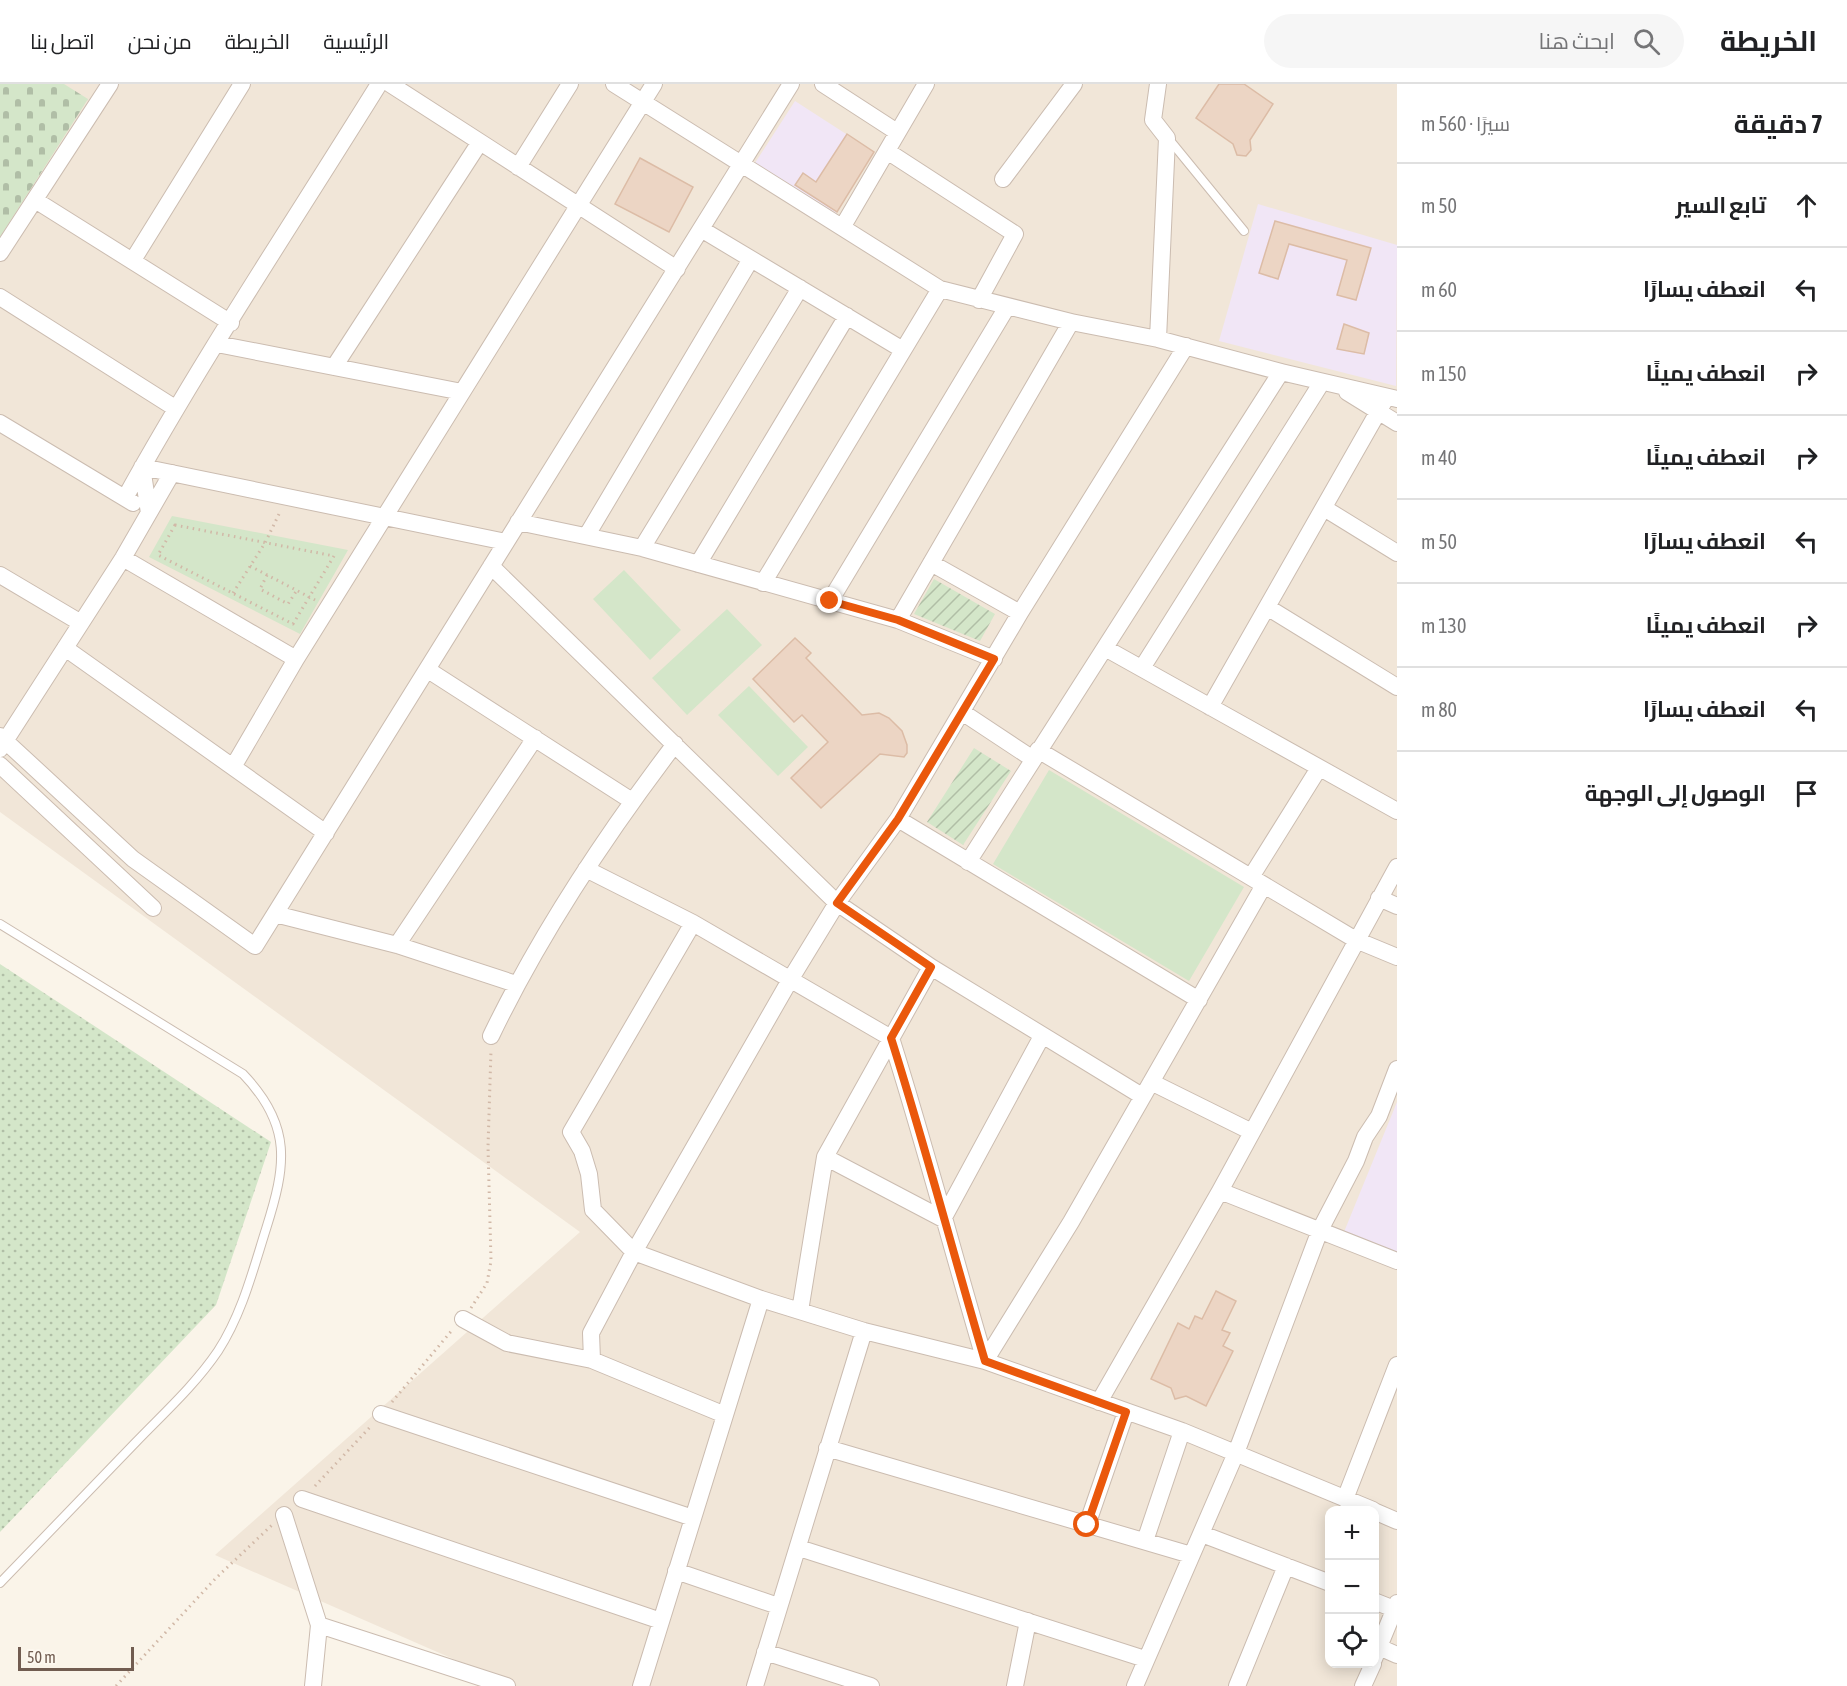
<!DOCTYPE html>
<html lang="ar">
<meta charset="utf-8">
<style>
body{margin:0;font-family:"Asap Condensed",Cairo,sans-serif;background:#f6f6f6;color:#202124;direction:rtl}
.controls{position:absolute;right:18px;bottom:18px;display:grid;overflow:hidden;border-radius:12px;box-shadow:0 3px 15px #0003}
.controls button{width:54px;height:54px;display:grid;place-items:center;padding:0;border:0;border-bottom:2px solid #e0e0e0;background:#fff;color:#202124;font:30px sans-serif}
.scale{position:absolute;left:18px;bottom:15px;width:116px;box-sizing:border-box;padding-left:6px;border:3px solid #715c50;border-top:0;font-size:16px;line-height:21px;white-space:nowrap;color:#715c50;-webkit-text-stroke:4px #fdf8ef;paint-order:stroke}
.stop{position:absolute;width:18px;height:18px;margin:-14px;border:4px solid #ea580c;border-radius:50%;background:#fff}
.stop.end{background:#ea580c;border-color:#fff;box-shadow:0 2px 6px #0008}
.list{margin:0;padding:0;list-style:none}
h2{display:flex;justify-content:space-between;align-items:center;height:78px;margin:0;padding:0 24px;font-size:26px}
h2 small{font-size:20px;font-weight:400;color:#757577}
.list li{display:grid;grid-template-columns:39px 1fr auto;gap:18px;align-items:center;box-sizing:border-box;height:84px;padding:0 24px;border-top:2px solid #e0e0e0}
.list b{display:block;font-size:22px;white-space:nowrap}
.list em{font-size:20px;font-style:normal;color:#757577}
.icon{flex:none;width:33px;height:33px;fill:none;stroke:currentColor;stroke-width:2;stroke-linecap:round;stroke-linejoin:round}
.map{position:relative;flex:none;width:1397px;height:1602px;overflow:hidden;direction:ltr}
header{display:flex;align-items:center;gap:36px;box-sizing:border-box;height:84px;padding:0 30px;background:#fff;border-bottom:2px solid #e0e0e0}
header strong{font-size:28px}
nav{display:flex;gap:33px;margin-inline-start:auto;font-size:21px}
.search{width:420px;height:54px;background:#f6f6f6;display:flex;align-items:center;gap:15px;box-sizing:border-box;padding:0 21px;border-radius:33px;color:#757577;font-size:22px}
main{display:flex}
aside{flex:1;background:#fff}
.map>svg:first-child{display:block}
</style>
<header>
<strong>الخريطة</strong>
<div class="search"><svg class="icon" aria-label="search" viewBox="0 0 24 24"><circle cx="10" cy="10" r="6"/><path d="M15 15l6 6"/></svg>ابحث هنا</div>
<nav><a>الرئيسية</a><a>الخريطة</a><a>من نحن</a><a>اتصل بنا</a></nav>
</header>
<main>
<aside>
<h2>7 دقيقة<small>سيرًا · 560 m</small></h2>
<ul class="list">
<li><svg class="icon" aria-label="ahead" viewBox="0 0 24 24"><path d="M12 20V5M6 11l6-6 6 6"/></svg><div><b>تابع السير</b></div><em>50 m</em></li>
<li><svg class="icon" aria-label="left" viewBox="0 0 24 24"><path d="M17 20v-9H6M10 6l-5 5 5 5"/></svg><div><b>انعطف يسارًا</b></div><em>60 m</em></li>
<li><svg class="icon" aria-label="right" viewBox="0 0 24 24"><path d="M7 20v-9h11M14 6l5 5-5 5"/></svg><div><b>انعطف يمينًا</b></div><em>150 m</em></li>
<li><svg class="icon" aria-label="right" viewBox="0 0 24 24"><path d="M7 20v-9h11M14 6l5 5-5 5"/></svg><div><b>انعطف يمينًا</b></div><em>40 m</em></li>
<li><svg class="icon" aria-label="left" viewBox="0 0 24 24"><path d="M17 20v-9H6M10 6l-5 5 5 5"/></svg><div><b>انعطف يسارًا</b></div><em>50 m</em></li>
<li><svg class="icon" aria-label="right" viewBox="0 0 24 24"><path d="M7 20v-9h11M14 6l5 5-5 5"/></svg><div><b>انعطف يمينًا</b></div><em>130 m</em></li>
<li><svg class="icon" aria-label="left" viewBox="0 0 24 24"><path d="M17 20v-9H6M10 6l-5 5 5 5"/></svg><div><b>انعطف يسارًا</b></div><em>80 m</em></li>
<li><svg class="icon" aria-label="arrive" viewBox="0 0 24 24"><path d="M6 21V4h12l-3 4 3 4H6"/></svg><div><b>الوصول إلى الوجهة</b></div></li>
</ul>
</aside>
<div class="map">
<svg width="1397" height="1602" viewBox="0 0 1397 1602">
<defs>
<pattern id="grass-dots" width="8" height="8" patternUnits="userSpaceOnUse" patternTransform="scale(1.5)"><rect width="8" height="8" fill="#d4e6c9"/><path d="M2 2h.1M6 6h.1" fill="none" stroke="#b0bea6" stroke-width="1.8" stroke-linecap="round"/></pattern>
<pattern id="cemetery-stones" width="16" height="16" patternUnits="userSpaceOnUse" patternTransform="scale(1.5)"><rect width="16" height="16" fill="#d4e6c9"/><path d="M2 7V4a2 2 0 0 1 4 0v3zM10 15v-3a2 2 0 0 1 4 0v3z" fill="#b0bea6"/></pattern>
<pattern id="garden-furrows" width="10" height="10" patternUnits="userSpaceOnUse" patternTransform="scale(1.5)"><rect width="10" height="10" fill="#d4e6c9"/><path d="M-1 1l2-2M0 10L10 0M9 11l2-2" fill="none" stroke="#b0bea6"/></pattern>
</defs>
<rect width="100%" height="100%" fill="#faf4e9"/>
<path fill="#f1e6d8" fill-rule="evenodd" d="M0,0H1397V1602H515L215,1471L580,1148L0,728ZM1330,1426H1374V1580H1330Z"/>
<path fill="#f1e6f6" d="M795,17L874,68L836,129L755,79Z
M1258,120L1397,161L1396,302L1219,257Z
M1397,1018V1170L1344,1148Z"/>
<path fill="url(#grass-dots)" d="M0,880L271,1058L216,1221L0,1448Z"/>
<path fill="url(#cemetery-stones)" d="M0,0H64L88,15L0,153Z"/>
<path fill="#d4e6c9" d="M172,432L348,466L300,550L149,473Z
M624,486L681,546L650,576L593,515Z
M727,525L762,561L687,631L652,594Z
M749,602L808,663L778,692L718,631Z
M1049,686L1244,803L1189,897L993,780Z"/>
<path fill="url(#garden-furrows)" d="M934,495L995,530L980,557L914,530Z
M974,664L1011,687L963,761L927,738Z"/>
<path fill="#ecd5c4" stroke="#dcbca6" stroke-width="1.5" d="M1219,0H1244L1273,20L1250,56L1251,66L1246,72L1237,71L1233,60L1196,34Z
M847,50L874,68L837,128L795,101L803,89L816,98Z
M640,74L693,103L669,148L615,120Z
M1275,137L1371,164L1356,216L1337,211L1347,176L1289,160L1278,195L1259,189Z
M1344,240L1369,249L1364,270L1337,265Z
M795,554L811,569L806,574L862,631L879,629L889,634L902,647L907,661V669L904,673L880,670L821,724L791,694L828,658L802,631L794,638L753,595Z
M1216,1207L1236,1217L1222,1246L1230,1249L1223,1262L1233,1267L1206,1322L1186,1312L1175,1315L1171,1304L1151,1295L1178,1239L1189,1245L1195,1232L1202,1235Z"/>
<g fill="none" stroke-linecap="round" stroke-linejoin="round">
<g stroke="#cbbcb0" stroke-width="10">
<path id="lane" d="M1168,54L1244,147
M0,840L243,990C293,1042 286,1082 266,1145C253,1186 242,1230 218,1267C195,1301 164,1329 136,1358C91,1405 45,1452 0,1499"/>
</g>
<g stroke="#cbbcb0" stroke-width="18">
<path id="street" d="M390,0L677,185
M614,0L940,205L1071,238L1158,255L1281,288L1397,315
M823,0L897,48
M887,67L1015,150L979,216
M518,83L570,0
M1003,95L1074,0
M35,116L231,239
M843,142L926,0
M701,145L903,266
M0,169L110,0
M133,176L242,0
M0,213L175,324
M1158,255L1167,54L1153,36L1158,0
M217,260L462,308
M334,283L480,58
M1347,308L1397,339
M0,339L133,419
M125,414C203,273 294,137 379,0
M1324,424L1397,469
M149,429L142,383L506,458
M518,438L642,464L898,536L994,575
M587,451L751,175
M642,464L800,204
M123,474L296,575
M931,479L1020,529
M698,480L847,232
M491,482L837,819L931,883L1142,1012
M0,491L81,539
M763,499L940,205
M830,517L1007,223
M1267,523L1397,603
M898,536L1071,238
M65,564L326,749
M1105,564L1397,727
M1142,584L1322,298
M428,586L632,717
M1210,623L1386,314
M962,628L1033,675
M0,652L133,775L255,862L791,0
M0,665L123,474L172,389
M1038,666L1356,856L1397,873
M0,681L153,824
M233,683L296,575L654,0
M898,735L1199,916
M968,778L1281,288
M586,785L693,839L891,954C925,1061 953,1169 985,1277L1182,1347L1373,1426
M1251,793L1319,684
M1379,814L1397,822
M275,830L397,861L516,900
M693,839L571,1048L582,1067L589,1090L593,1126L634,1168L761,1215L864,1247L985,1277L1071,1138L1264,801
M397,861L535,654
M491,952C541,848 605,752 675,660
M1151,998L1252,1048
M825,1073L943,1135L1042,952
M1220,1107L1397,1177
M800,1227L825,1073L931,883
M463,1235L507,1259L592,1276
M1099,1318L1220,1107L1397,783
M381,1330L693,1434
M725,1331L592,1276L591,1249L634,1168L790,896L837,819L898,735L1020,529L1186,262
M827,1364L1191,1471
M302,1415L661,1537
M1345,1415L1397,1281
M1374,1427L1397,1437
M284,1431L319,1541L313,1602
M1087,1441L1126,1328
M1202,1450L1330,1499
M1145,1457L1182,1347
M799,1464L1145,1575
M676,1487L778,1522
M1374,1517L1394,1525
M319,1541L507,1602
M1379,1563L1397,1571
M765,1568L871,1602
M1374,1575L1397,1519
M641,1602L761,1215
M755,1602L864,1247
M1015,1602L1028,1537
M1135,1602L1236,1369L1320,1146L1356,1077L1365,1053L1379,1032L1397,985
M1237,1602L1286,1482
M1363,1602L1373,1580"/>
</g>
<path stroke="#d1b8a7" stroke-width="3" stroke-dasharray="1.5 4.5" stroke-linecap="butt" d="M175,441L334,472L293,540L158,471Z
M250,482L315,516
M267,491L260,505L288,520L297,506
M233,509L265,459L280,428
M471,1224L487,1199L491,1177L488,1063L491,966
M392,1318L453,1245
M315,1402L372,1341
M116,1602L216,1494L272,1441"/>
<use href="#lane" stroke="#fff" stroke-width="8"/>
<use href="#street" stroke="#fff" stroke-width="16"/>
</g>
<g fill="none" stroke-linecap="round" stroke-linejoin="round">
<path stroke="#ea580c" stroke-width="8" d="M830,517L898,536L994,575L898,735L837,819L931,883L891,954C925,1061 953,1169 985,1277L1126,1328L1087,1441"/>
</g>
</svg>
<div class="controls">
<button>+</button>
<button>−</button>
<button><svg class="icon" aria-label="locate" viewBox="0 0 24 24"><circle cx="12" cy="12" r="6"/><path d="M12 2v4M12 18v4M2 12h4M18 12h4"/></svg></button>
</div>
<div class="scale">50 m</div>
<div class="stop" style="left:1087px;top:1441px"></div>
<div class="stop end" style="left:830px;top:517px"></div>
</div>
</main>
